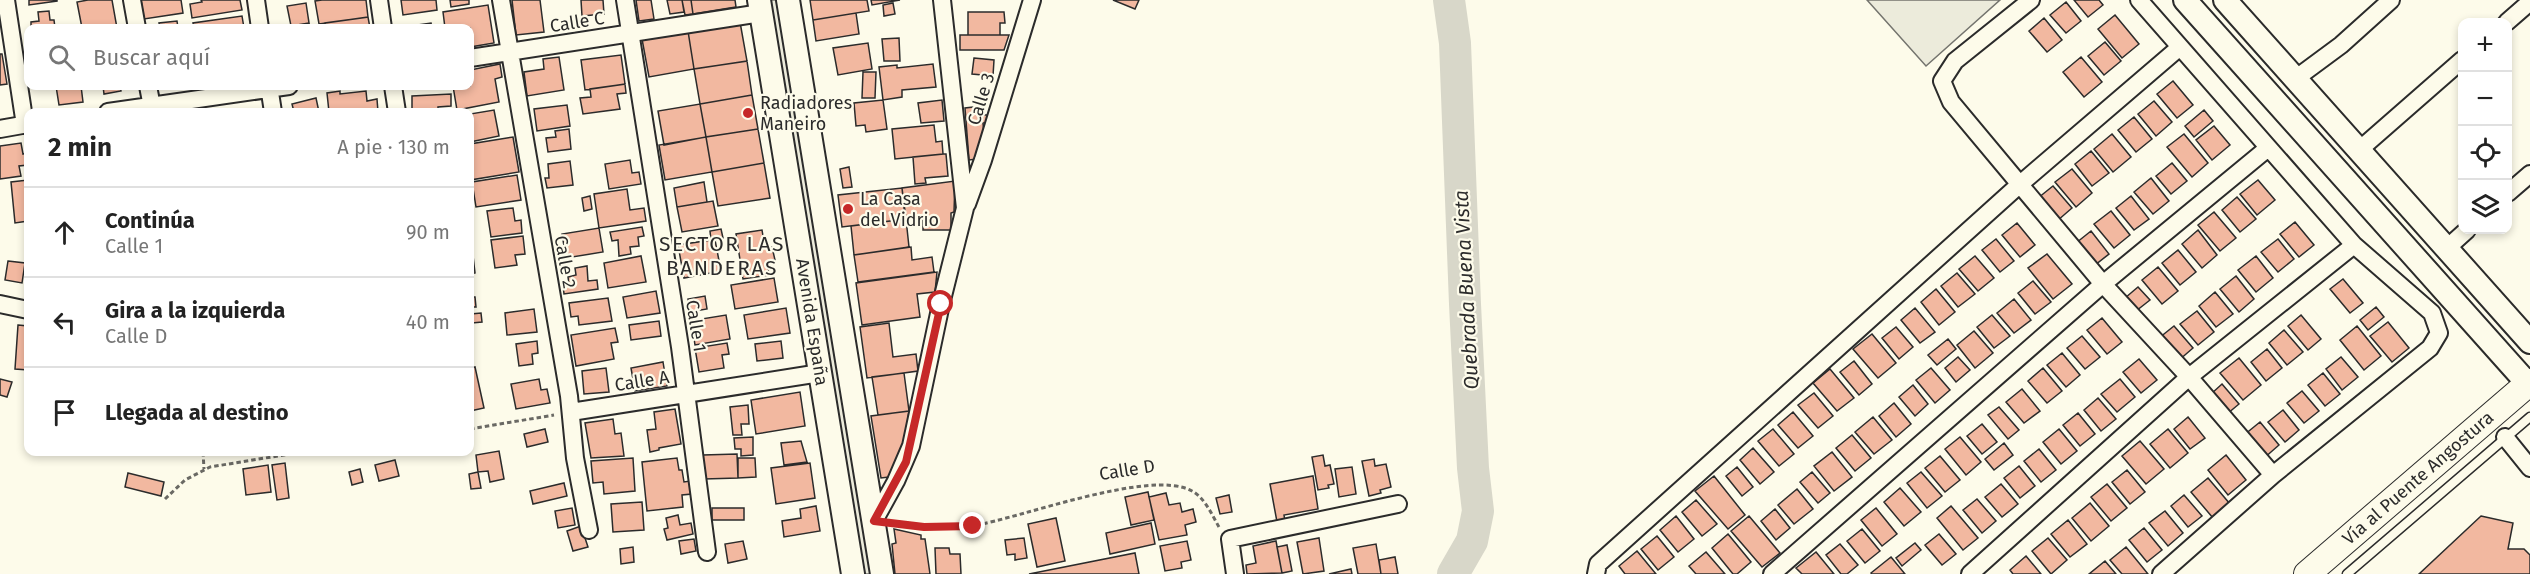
<!DOCTYPE html>
<html lang="es">
<meta charset="utf-8">
<style>
body{margin:0;font-family:"Fira Sans",sans-serif;background:#f2f2f2;color:#222}
.controls{position:absolute;right:18px;top:18px;display:grid;overflow:hidden;border-radius:12px;box-shadow:0 3px 9px #0003}
.controls button{width:54px;height:54px;display:grid;place-items:center;padding:0;border:0;border-bottom:2px solid #e0e0e0;background:#fff;color:#222;font:30px sans-serif}
.stop{position:absolute;width:18px;height:18px;margin:-14px;border:4px solid #c62828;border-radius:50%;background:#fff}
.stop.end{background:#c62828;border-color:#fff;box-shadow:0 2px 6px #0008}
.list{margin:0;padding:0;list-style:none}
h2{display:flex;justify-content:space-between;align-items:center;height:78px;margin:0;padding:0 24px;font-size:26px}
h2 small{font-size:20px;font-weight:400;color:#767676}
.list li{display:grid;grid-template-columns:39px 1fr auto;gap:18px;align-items:center;box-sizing:border-box;height:90px;padding:0 24px;border-top:2px solid #e0e0e0}
.list b{display:block;font-size:22px;white-space:nowrap}
.list p{margin:0;font-size:20px;white-space:nowrap;color:#767676}
.list em{font-size:20px;font-style:normal;color:#767676}
.icon{flex:none;width:33px;height:33px;fill:none;stroke:currentColor;stroke-width:2;stroke-linecap:round;stroke-linejoin:round}
.map{position:relative;flex:none;width:2530px;height:574px;overflow:hidden}
.search{position:absolute;background:#fff;box-shadow:0 3px 9px #0003;left:24px;top:24px;width:450px;height:66px;display:flex;align-items:center;gap:15px;box-sizing:border-box;padding:0 21px;border-radius:12px;color:#767676;font-size:22px}
.panel{position:absolute;background:#fff;box-shadow:0 3px 9px #0003;left:24px;top:108px;width:450px;height:348px;border-radius:12px}
.map>svg:first-child{display:block}
</style>
<div class="map">
<svg width="2530" height="574" viewBox="0 0 2530 574">
<rect width="100%" height="100%" fill="#fdfbea"/>
<path fill="#ecebdb" stroke="#74746e" stroke-width="1.5" d="M768,0H779L873,574H862Z
M1867,0H2000L1926,66Z"/>
<g fill="none" stroke-linecap="round" stroke-linejoin="round">
<path stroke="#d8d7c9" stroke-width="32" d="M1449,0L1455,43L1465,304L1473,468L1478,511L1472,541L1453,574"/>
</g>
<path fill="#f2b8a0" stroke="#2b2b2b" stroke-width="1.5" d="M29,0H57V1L29,5Z
M88,0H112L117,28H82L77,2Z
M141,0H181L183,13L144,19Z
M201,0H240L242,10L192,18L190,4L202,2Z
M322,0H366L368,17L319,24L315,1Z
M401,0H436L437,10L403,15Z
M450,0H469V4L451,7Z
M512,0H540L544,32L516,35Z
M581,0H603L604,14L582,16Z
M636,0H651L654,19L639,21Z
M667,0H682L684,12L670,14Z
M682,0H691L693,14L685,15Z
M691,0H735L736,7L693,14Z
M810,0H867L869,11L813,20Z
M871,0H900L872,5Z
M1113,0H1139L1135,9Z
M2074,0H2099L2103,5L2088,17Z
M2066,2L2081,21L2066,33L2050,15Z
M306,3L309,23L291,26L287,6Z
M893,3L895,14L884,16L883,5Z
M488,5L494,43L470,47V28H445L443,12Z
M49,11L50,20H54L55,28H31V22L39,21L38,12Z
M968,12H1004L1005,23H1000V35H968Z
M856,13L859,34L816,41L813,20Z
M2115,15L2139,44L2122,58L2098,29Z
M242,16L244,28H194L193,23Z
M368,17L370,28H325V23Z
M2044,18L2062,40L2047,52L2029,31Z
M177,21L178,28H160L159,23Z
M740,22L747,61L694,69L688,31Z
M309,23L310,28H276L291,26Z
M431,23L432,28H411V26Z
M688,31L694,69L649,77L642,39Z
M960,35H1009L1004,50H960Z
M899,38L900,61H884L882,39Z
M2105,42L2121,61L2104,75L2088,56Z
M868,43L872,69L838,75L833,48Z
M0,54H2L7,84L0,85Z
M621,55L625,84L585,90L581,60Z
M559,57L564,90L527,96L524,72L544,69L543,59Z
M2081,57L2102,82L2084,97L2063,72Z
M974,58L994,60L993,76L972,74Z
M747,61L752,95L700,104L694,69Z
M500,64L502,77L495,79L499,102L457,110L453,86H470V70Z
M933,64L936,87L902,90V97L883,100L879,67L897,65V68Z
M863,72H876L875,98H862Z
M2173,81L2193,105L2177,118L2157,94Z
M625,84L626,93L617,94L620,109L583,114L580,98L591,97L590,89Z
M56,86H81L83,102L59,105Z
M103,86H120L121,91L104,94Z
M340,91V94L366,91L367,101L377,99L378,112H329L327,93Z
M451,94V106L438,107V112H412V96Z
M752,95L758,129L706,137L700,104Z
M316,98L319,112H294L292,104Z
M883,100L887,129L866,132L865,125L856,126L854,103Z
M942,100L944,121L921,123L918,103Z
M2154,101L2172,122L2156,136L2138,114Z
M700,104L706,137L664,145L658,111Z
M567,105L570,126L537,131L534,109Z
M982,106L983,115H988V122L983,123L985,143L977,159L969,160L965,108Z
M494,110L499,136L470,142V130L472,129L470,114Z
M2204,110L2213,121L2194,137L2185,126Z
M2134,117L2152,139L2136,152L2118,130Z
M934,125L936,142L942,141L943,154L895,159L892,129Z
M2214,126L2230,145L2212,160L2196,140Z
M569,129L571,149L548,152L546,138L556,137L555,131Z
M758,129L764,163L712,172L706,137Z
M2112,134L2131,157L2113,172L2094,149Z
M2184,134L2208,163L2192,177L2167,147Z
M513,137L519,172L470,180V144Z
M706,137L712,172L665,180L659,145Z
M21,143L23,154L27,153L28,165L19,166L21,176L0,179V146Z
M2091,151L2109,173L2092,186L2075,164Z
M943,154H946L948,176L925,178L926,183L915,184L913,157Z
M630,160L632,173L639,172L641,184L609,189L605,164Z
M570,161L573,185L547,188L545,178H549L548,164Z
M764,163L770,198L718,206L712,172Z
M2172,163L2187,181L2171,194L2156,176Z
M849,167L852,187L843,188L840,169Z
M2072,169L2092,193L2076,207L2055,182Z
M517,175L521,200L476,207L472,182Z
M2151,178L2169,201L2153,214L2134,192Z
M28,180V221L15,223L11,182Z
M2258,180L2275,200L2257,215L2240,194Z
M955,181L954,212L951,213V230H923V215L905,217L902,188Z
M704,182L707,202L677,207L674,188Z
M2053,186L2072,208L2057,221L2038,198Z
M902,188L906,219L842,227L838,195Z
M627,189L630,210L644,208L646,221L599,228L594,194Z
M590,196L592,209L584,211L582,198Z
M2131,196L2149,219L2134,230L2116,208Z
M2237,197L2256,219L2240,232L2222,210Z
M713,201L718,226L682,232L677,207Z
M513,208L515,221L521,220L522,233L491,237L487,211Z
M2111,211L2130,235L2114,248L2094,224Z
M2214,212L2236,238L2220,251L2198,225Z
M906,219L909,247L854,255L851,226Z
M2295,222L2314,245L2299,257L2280,234Z
M2017,223L2035,245L2020,257L2002,235Z
M642,227L644,236L638,237L639,246L630,247L631,254L619,256L618,240L612,241L610,232Z
M599,228L603,252L566,258L562,234Z
M721,229L723,238L715,240L721,271L684,278L678,245L711,240L710,231Z
M762,230L765,248L772,247L775,260L767,261L769,275L743,279L736,234Z
M2198,230L2217,255L2202,268L2182,244Z
M2091,231L2109,254L2095,265L2076,243Z
M523,236L525,254L515,255L517,265L495,268L491,240Z
M1996,239L2014,261L2000,272L1982,250Z
M2278,239L2294,259L2278,272L2261,252Z
M472,247L475,273L470,274V248Z
M911,247L912,260L932,257L934,272L858,282L854,255Z
M2178,250L2196,272L2180,285L2162,263Z
M2047,254L2072,284L2053,299L2028,268Z
M641,256L646,282L608,288L604,263Z
M1975,256L1994,278L1978,291L1959,269Z
M2256,256L2273,278L2256,292L2238,270Z
M8,261L25,263L22,283L5,280Z
M587,266L588,281L597,280L598,289L564,294L563,285L569,284L568,277L576,275L575,268Z
M2158,267L2178,291L2162,304L2142,280Z
M937,272L935,292L917,294L920,317L862,325L856,283Z
M1957,273L1975,294L1958,307L1941,286Z
M2236,276L2254,299L2239,312L2220,289Z
M774,278L778,302L735,309L731,285Z
M2343,279L2363,303L2350,313L2330,289Z
M2033,281L2051,302L2035,314L2018,293Z
M2138,287L2150,300L2136,311L2125,298Z
M1936,289L1955,312L1939,325L1921,302Z
M656,291L660,313L627,318L623,297Z
M2215,292L2233,314L2216,327L2199,306Z
M705,296L707,309L690,312L688,299Z
M470,297H475L476,307H470Z
M608,298L612,321L579,325L578,316L571,317L569,303Z
M2014,299L2031,320L2014,333L1997,313Z
M2376,307L2384,317L2368,330L2360,320Z
M786,308L790,333L748,339L744,315Z
M1915,308L1935,332L1920,343L1901,320Z
M534,309L537,332L507,335L505,313Z
M2197,311L2214,332L2198,345L2180,324Z
M481,313L482,322L472,323L471,314Z
M726,315L730,339L695,345L693,332H697L695,320Z
M1992,315L2010,336L1994,348L1977,327Z
M2301,315L2321,339L2308,350L2288,326Z
M2102,318L2122,342L2107,354L2087,330Z
M659,321L661,336L631,340L629,325Z
M2388,322L2409,348L2392,362L2370,336Z
M889,323L893,357L916,354L918,371L867,378L860,327Z
M18,325L28,326V370L15,369Z
M2174,326L2193,348L2178,361L2159,338Z
M2357,326L2381,356L2364,370L2340,340Z
M1896,327L1913,347L1899,359L1882,338Z
M615,328L618,342L611,343L614,359L576,366L571,335Z
M2284,330L2303,352L2287,365L2269,343Z
M1974,331L1993,353L1975,368L1957,345Z
M1872,334L1896,363L1878,378L1853,349Z
M2082,336L2100,357L2085,369L2067,348Z
M1948,339L1956,349L1937,365L1928,355Z
M537,341L538,353L532,354L533,364L519,366L516,344Z
M781,341L783,358L757,361L755,344Z
M727,343L729,354L722,355L724,368L699,372L695,348Z
M2267,349L2282,368L2266,381L2251,362Z
M2062,353L2080,375L2066,387L2047,365Z
M1958,357L1970,370L1956,382L1945,368Z
M2341,357L2358,377L2342,390L2326,369Z
M2239,358L2261,385L2243,400L2220,373Z
M2139,359L2157,380L2141,393L2123,372Z
M1854,361L1872,384L1859,395L1840,372Z
M663,362L667,386L635,391L631,368Z
M475,367L484,408L470,411V368Z
M606,368L609,392L584,394L582,371Z
M1931,368L1950,390L1935,403L1916,380Z
M2043,368L2062,391L2047,403L2028,381Z
M1830,369L1854,398L1837,411L1813,383Z
M904,373L909,411L878,415L872,377Z
M2323,373L2340,394L2325,406L2308,385Z
M0,379L12,382L7,397L0,395Z
M539,379L541,390L547,389L550,403L516,409L511,384Z
M2120,379L2135,397L2117,412L2101,394Z
M2222,384L2239,404L2227,414L2211,394Z
M1913,385L1928,404L1915,416L1899,397Z
M2022,389L2040,411L2024,423L2006,402Z
M2302,391L2319,411L2304,423L2287,403Z
M800,392L805,426L756,434L751,400Z
M1814,393L1833,416L1818,428L1798,405Z
M2098,398L2116,419L2101,431L2084,410Z
M1894,403L1911,424L1896,437L1879,416Z
M748,405L749,424H741L742,435H733L730,407Z
M1999,407L2019,430L2008,439L1988,415Z
M675,409L681,444L659,448V450L650,452L647,430L656,429L654,412Z
M2283,410L2299,430L2285,442L2268,422Z
M909,411L903,452L889,477L881,478L871,416Z
M1793,412L1813,436L1798,448L1778,425Z
M2078,413L2095,434L2080,446L2063,425Z
M1873,417L1892,440L1874,454L1855,432Z
M2188,417L2205,438L2190,449L2174,429Z
M613,419L615,434L621,433L624,456L591,458L585,423Z
M2260,422L2279,445L2263,459L2244,435Z
M1982,424L1997,442L1982,454L1967,436Z
M545,429L548,442L527,447L524,434Z
M1773,429L1794,454L1779,466L1758,441Z
M2059,429L2077,451L2061,464L2043,442Z
M2168,429L2188,453L2170,468L2150,444Z
M1852,435L1871,458L1855,471L1836,448Z
M753,437V455L741,456V449H735L734,438Z
M1960,437L1981,462L1966,475L1945,449Z
M801,441L807,462L784,465L781,443Z
M2140,441L2164,469L2146,484L2122,456Z
M2004,443L2013,455L1994,470L1985,459Z
M1753,448L1774,472L1760,484L1740,460Z
M2039,449L2056,470L2041,482L2024,461Z
M499,451L504,479L490,482L488,471L478,472L476,455Z
M1832,452L1852,477L1834,491L1814,466Z
M737,454L738,478L704,479L703,455Z
M1323,455L1325,466L1330,465L1334,484L1328,485L1329,488L1318,490L1312,457Z
M2226,455L2246,480L2228,495L2208,470Z
M1940,456L1960,480L1945,492L1925,468Z
M633,458L635,491L604,494L603,482L593,483L591,461Z
M677,458L679,470H682L684,482L690,481L692,494L682,495L683,507L647,511L642,462Z
M738,458H755L756,477L738,478Z
M1374,459L1375,466L1386,464L1391,487L1380,490L1381,493L1369,496L1362,461Z
M395,460L399,476L379,481L375,465Z
M285,463L289,498L277,500L272,465Z
M810,463L815,498L776,504L771,468Z
M268,465L271,492L246,495L243,469Z
M2019,466L2035,486L2020,498L2004,478Z
M1352,467L1356,494L1339,497L1335,469Z
M1737,467L1753,487L1742,496L1726,476Z
M360,469L363,482L352,485L349,472Z
M2127,470L2145,492L2130,504L2112,482Z
M478,472L481,488L471,489L469,474Z
M1812,472L1830,493L1818,503L1800,482Z
M1921,472L1942,496L1927,508L1907,483Z
M128,473L164,482L161,496L125,487Z
M1313,476L1318,509L1284,515L1285,521L1277,522L1270,484Z
M1714,476L1745,515L1728,529L1695,491Z
M2208,478L2230,504L2213,518L2191,492Z
M564,483L567,496L533,504L530,491Z
M2001,484L2018,504L2002,517L1985,497Z
M2107,484L2127,508L2111,521L2091,497Z
M1900,488L1921,512L1904,526L1884,502Z
M1797,489L1813,509L1794,524L1778,505Z
M1148,492L1154,520L1131,525L1125,497Z
M1166,493L1169,505L1180,503L1182,512L1193,509L1196,522L1185,525L1187,535L1159,540L1149,497Z
M1229,495L1232,512L1220,514L1216,498Z
M2184,495L2202,516L2188,527L2171,506Z
M1977,499L1996,521L1982,533L1963,510Z
M1696,500L1717,524L1702,536L1682,512Z
M642,502L644,530L613,532L611,504Z
M2090,503L2109,526L2091,541L2072,518Z
M816,506L820,531L784,537L782,521L801,518L800,509Z
M1951,506L1978,538L1963,550L1937,518Z
M572,508L575,525L558,528L555,511Z
M712,508H744V520H712Z
M1876,508L1897,534L1882,546L1861,520Z
M1775,509L1790,528L1776,540L1761,521Z
M2165,511L2183,533L2168,546L2149,523Z
M678,515L680,525L691,523L693,534L667,540L664,529L668,528L666,518Z
M1676,516L1694,539L1678,552L1660,530Z
M1749,516L1780,553L1762,567L1731,531Z
M2481,516L2513,523L2508,549H2524L2530,555V574H2419Z
M1056,518L1065,561L1037,567L1028,524Z
M2068,520L2087,544L2070,557L2051,534Z
M1151,523L1155,544L1110,554L1106,533Z
M581,526L588,547L573,551L567,531Z
M2144,528L2162,550L2147,562L2129,540Z
M894,529L921,535V539H925L930,574H895L892,544L896,543Z
M1862,529L1880,551L1865,563L1847,541Z
M1728,534L1751,562L1737,574H1733L1712,548Z
M1939,534L1956,554L1942,565L1925,545Z
M1657,536L1674,557L1658,570L1641,549Z
M1024,538L1027,558L1015,560V554L1007,555L1005,540Z
M1319,538L1324,571L1303,574L1297,542Z
M2048,538L2067,560L2051,574L2032,551Z
M694,539L696,551L681,554L679,541Z
M743,541L747,559L728,563L725,544Z
M1187,541L1191,560L1181,562L1182,568L1165,571L1160,546Z
M1276,541L1282,573L1247,574L1246,565L1256,563L1253,546Z
M1915,543L1921,550L1902,566L1896,558Z
M1376,544L1381,574H1358L1353,548Z
M1840,544L1858,565L1847,574H1841L1826,555Z
M1287,545L1292,571L1282,573L1277,547Z
M633,547L634,562L621,564L620,549Z
M2126,547L2148,574H2122L2110,560Z
M935,548H949L950,554H960L961,574H936Z
M1637,551L1656,574H1625L1619,566Z
M1706,552L1725,574H1696L1689,566Z
M1816,552L1834,574H1802L1796,568Z
M1135,553L1139,574H1029Z
M2026,556L2041,574H2013L2010,570Z
M1395,557L1398,574H1381L1379,560Z
M1891,557L1905,574H1872L1871,573Z
M2105,561L2116,574H2089Z
M1351,569L1352,574H1329Z"/>
<g fill="none" stroke-linecap="round" stroke-linejoin="round">
<g stroke="#2b2b2b" stroke-width="11">
<path id="lane" d="M2347,574L2530,417"/>
</g>
<g stroke="#2b2b2b" stroke-width="20">
<path id="street" d="M6,0L25,125
M132,0L137,28
M256,0L260,28
M379,0L383,28
M501,0L569,396L575,458L589,530
M625,0L680,347L707,552
M2031,0L1955,61L1942,81L1951,102L2103,284L2189,377L2273,475
M2139,0L2354,245L2432,313L2439,333L2430,348L2273,475L2161,574
M2507,22L2530,2
M470,58L761,13
M2295,79L2341,45L2391,0
M148,86L153,112
M269,86L273,112
M393,86L397,112
M108,112L289,86
M0,129L28,124
M2358,151L2462,60
M2508,193L2530,174
M967,204L983,160L1032,0
M2446,249L2467,230
M0,304L28,310
M571,412L820,373
M2505,437L2530,468
M874,521L896,481L911,446L941,304L965,208L942,0
M1235,574L1230,539L1398,504
M1596,574L1598,564L2019,185L2180,47
M1772,574L2103,284L2268,148
M1970,574L2189,377L2354,245"/>
</g>
<g stroke="#2b2b2b" stroke-width="26">
<path id="secondary" d="M759,0L853,574
M788,0L882,574
M2185,0L2528,384
M2225,0L2530,342"/>
</g>
<g stroke="#2b2b2b" stroke-width="28">
<path id="primary" d="M2307,574L2530,382"/>
</g>
<path stroke="#6a6964" stroke-width="3" stroke-dasharray="4.5 3" stroke-linecap="butt" d="M470,429L554,415
M203,452L204,469
M165,499L185,480L210,467L302,452
M894,523C920,527 946,530 972,526C1021,518 1151,468 1192,491C1205,498 1212,515 1219,527"/>
<use href="#lane" stroke="#fdfbea" stroke-width="8"/>
<use href="#street" stroke="#fdfbea" stroke-width="16"/>
<use href="#secondary" stroke="#fdfbea" stroke-width="22"/>
<use href="#primary" stroke="#fdfbea" stroke-width="26"/>
</g>
<g fill="none" stroke-linecap="round" stroke-linejoin="round">
<path stroke="#c62828" stroke-width="8" d="M941,304L906,462L874,521L924,527L973,526"/>
</g>
<g fill="#c62828" stroke="#fdfbea" stroke-width="2">
<circle cx="748" cy="113" r="6"/>
<circle cx="848" cy="209" r="6"/>
</g>
<g text-anchor="middle" stroke-width="4.5" stroke-linejoin="round" paint-order="stroke">
<g font-size="18" fill="#2b2b2b" stroke="#fdfbea">
<text transform="translate(577 22) rotate(-9)" y="6">Calle C</text>
<text transform="translate(981 99) rotate(-73)" y="6">Calle 3</text>
<text transform="translate(565 262) rotate(80)" y="6">Calle 2</text>
<text transform="translate(812 322) rotate(81)" y="6">Avenida España</text>
<text transform="translate(696 326) rotate(81)" y="6">Calle 1</text>
<text transform="translate(642 381) rotate(-9)" y="6">Calle A</text>
<text transform="translate(1127 470) rotate(-9)" y="6">Calle D</text>
<text transform="translate(2418 478) rotate(-41)" y="6">Vía al Puente Angostura</text>
</g>
<g font-size="18" fill="#2b2b2b" stroke="#fdfbea" text-anchor="start">
<text x="760" y="109">Radiadores<tspan x="760" dy="21">Maneiro</tspan></text>
<text x="860" y="205">La Casa<tspan x="860" dy="21">del Vidrio</tspan></text>
</g>
<g font-size="20" font-style="italic" fill="#2b2b2b" stroke="#fdfbea">
<text transform="translate(1466 290) rotate(-93)" y="7">Quebrada Buena Vista</text>
</g>
<g font-size="21" letter-spacing="1.5" fill="#2b2b2b" stroke="#fdfbea">
<text x="722" y="251">SECTOR LAS<tspan x="722" dy="24">BANDERAS</tspan></text>
</g>
</g>
</svg>
<div class="controls">
<button>+</button>
<button>−</button>
<button><svg class="icon" aria-label="locate" viewBox="0 0 24 24"><circle cx="12" cy="12" r="6"/><path d="M12 2v4M12 18v4M2 12h4M18 12h4"/></svg></button>
<button><svg class="icon" aria-label="layers" viewBox="0 0 24 24"><path d="M12 4l9 5-9 5-9-5zM3 14l9 5 9-5"/></svg></button>
</div>
<div class="stop" style="left:941px;top:304px"></div>
<div class="stop end" style="left:973px;top:526px"></div>
<div class="search"><svg class="icon" aria-label="search" viewBox="0 0 24 24"><circle cx="10" cy="10" r="6"/><path d="M15 15l6 6"/></svg>Buscar aquí</div>
<section class="panel">
<h2>2 min<small>A pie · 130 m</small></h2>
<ul class="list">
<li><svg class="icon" aria-label="ahead" viewBox="0 0 24 24"><path d="M12 20V5M6 11l6-6 6 6"/></svg><div><b>Continúa</b><p>Calle 1</p></div><em>90 m</em></li>
<li><svg class="icon" aria-label="left" viewBox="0 0 24 24"><path d="M17 20v-9H6M10 6l-5 5 5 5"/></svg><div><b>Gira a la izquierda</b><p>Calle D</p></div><em>40 m</em></li>
<li><svg class="icon" aria-label="arrive" viewBox="0 0 24 24"><path d="M6 21V4h12l-3 4 3 4H6"/></svg><div><b>Llegada al destino</b></div></li>
</ul>
</section>
</div>
